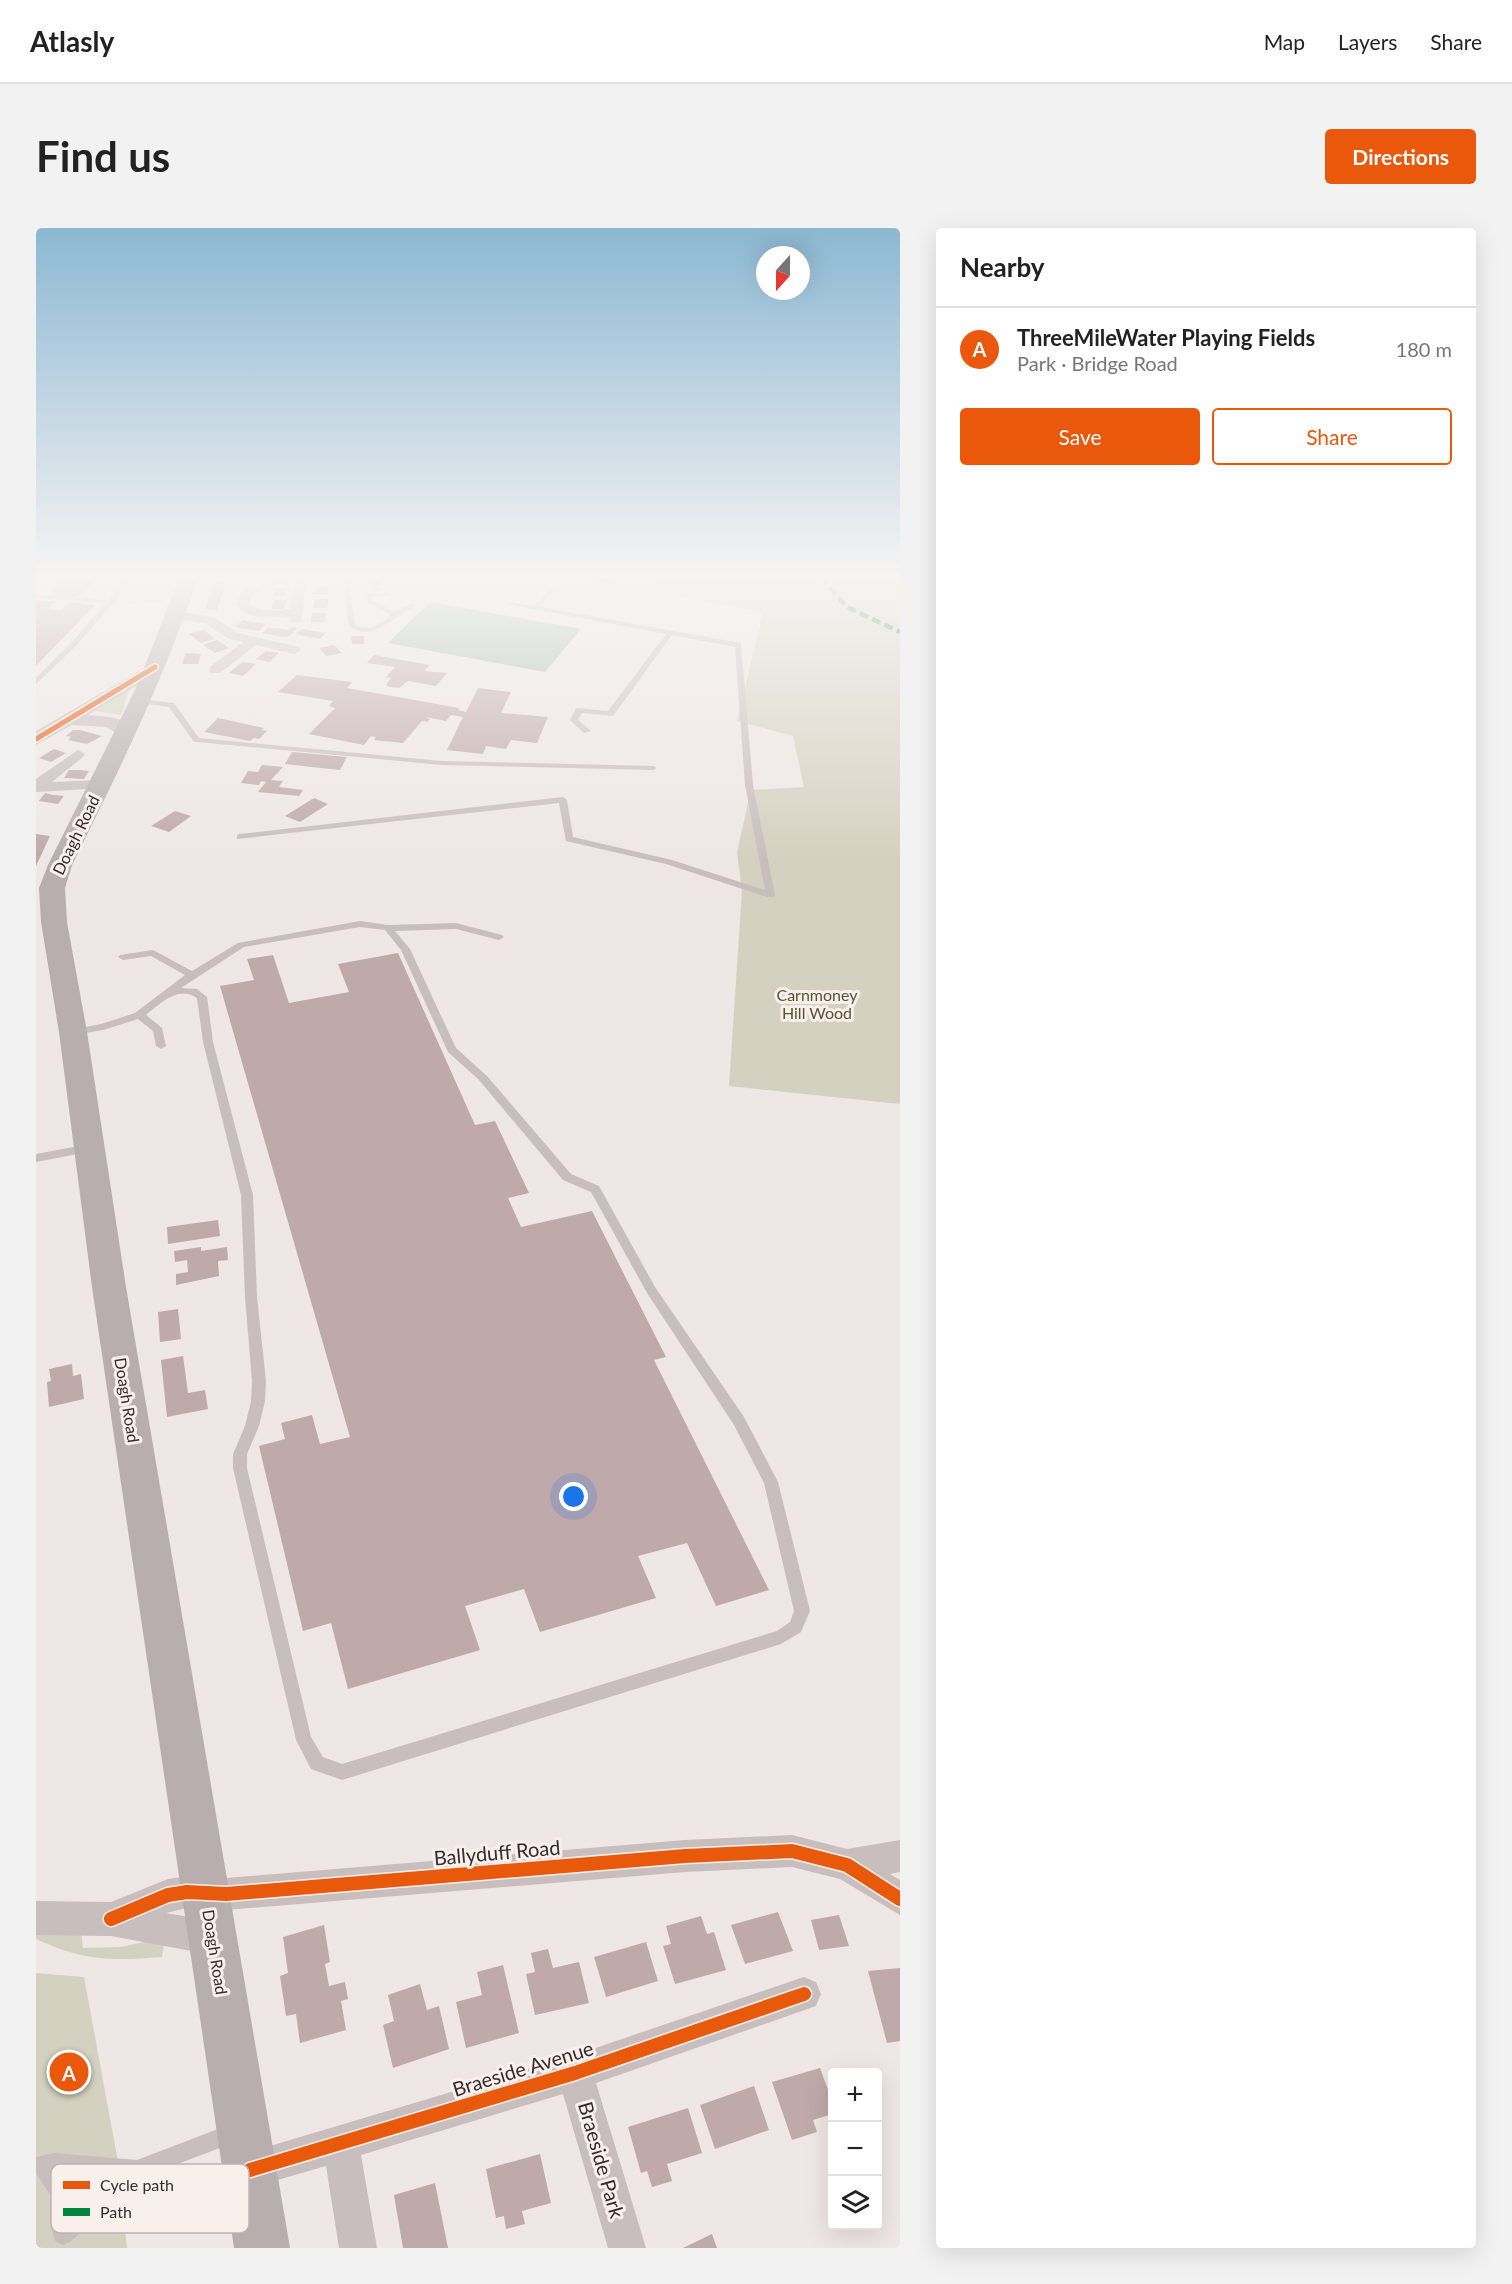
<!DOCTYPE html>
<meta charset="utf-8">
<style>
body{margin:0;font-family:Lato,sans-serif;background:#f2f2f2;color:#222}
.controls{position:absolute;right:18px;bottom:18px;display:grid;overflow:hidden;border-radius:6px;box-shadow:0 6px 24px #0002}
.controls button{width:54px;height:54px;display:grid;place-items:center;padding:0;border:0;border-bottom:2px solid #e0e0e0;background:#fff;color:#222;font:30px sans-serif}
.compass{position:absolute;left:720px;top:18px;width:54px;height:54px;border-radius:50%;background:#fff;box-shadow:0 6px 24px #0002;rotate:201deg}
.you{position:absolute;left:538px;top:1269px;width:21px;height:21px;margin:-15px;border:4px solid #fff;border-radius:50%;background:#1a73e8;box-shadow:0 0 0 9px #1a73e833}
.badge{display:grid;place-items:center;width:39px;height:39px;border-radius:50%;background:#ea580c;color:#fff;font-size:20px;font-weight:700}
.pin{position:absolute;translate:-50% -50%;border:3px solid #fff;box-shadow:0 2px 6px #0006}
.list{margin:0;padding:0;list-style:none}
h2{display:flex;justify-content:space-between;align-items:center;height:78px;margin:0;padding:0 24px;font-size:26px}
h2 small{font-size:20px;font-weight:400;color:#767676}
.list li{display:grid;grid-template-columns:39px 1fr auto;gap:18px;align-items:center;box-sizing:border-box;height:84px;padding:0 24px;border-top:2px solid #e0e0e0}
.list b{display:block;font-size:22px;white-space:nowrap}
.list p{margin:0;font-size:20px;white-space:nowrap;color:#767676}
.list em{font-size:20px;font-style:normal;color:#767676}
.actions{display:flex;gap:12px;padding:18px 24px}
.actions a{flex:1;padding:14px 0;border:2px solid #ea580c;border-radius:6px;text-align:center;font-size:21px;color:#ea580c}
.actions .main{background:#ea580c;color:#fff}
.icon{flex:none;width:33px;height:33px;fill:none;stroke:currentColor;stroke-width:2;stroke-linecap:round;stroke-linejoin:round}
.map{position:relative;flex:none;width:864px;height:2020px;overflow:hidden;border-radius:6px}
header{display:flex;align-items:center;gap:36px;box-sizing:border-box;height:84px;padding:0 30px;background:#fff;border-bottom:2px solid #e0e0e0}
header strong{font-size:28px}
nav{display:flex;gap:33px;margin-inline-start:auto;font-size:21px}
.intro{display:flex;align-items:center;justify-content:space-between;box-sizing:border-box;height:144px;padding:0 36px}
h1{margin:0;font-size:42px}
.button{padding:15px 27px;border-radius:6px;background:#ea580c;color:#fff;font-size:21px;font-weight:700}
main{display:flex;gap:36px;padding:0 36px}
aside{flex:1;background:#fff;border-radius:6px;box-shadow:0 6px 24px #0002}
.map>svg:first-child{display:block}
</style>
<header>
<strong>Atlasly</strong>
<nav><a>Map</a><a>Layers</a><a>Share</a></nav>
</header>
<div class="intro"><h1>Find us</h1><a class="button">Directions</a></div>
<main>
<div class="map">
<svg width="864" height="2020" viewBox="0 0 864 2020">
<rect width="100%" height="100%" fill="#eee7e5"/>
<path fill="#d5d1c0" d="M614,349H864V876L693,858L706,663L701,624L715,562L768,559L757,508L701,493L727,384L631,367Z
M94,461L85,487L59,483Z
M45,1703L47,1720L84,1719L118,1712L128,1716L126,1729C75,1733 47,1733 0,1711V1706Z
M0,1745L48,1749L83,1939L91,2020H0Z"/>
<path fill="#a2beb4" d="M394,374L545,401L509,444L352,415Z"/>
<path fill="#c0a9aa" d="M28,349H63L46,366L38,370L16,368L19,365L13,364Z
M239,349H252L250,356H237Z
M561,349H585L580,357L559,353Z
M343,352L345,363H336L334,353Z
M178,354H190L181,382L169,381Z
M280,358L293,359L291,366H278Z
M238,360H251L249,368H237Z
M279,371H293L291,380H277Z
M0,372L20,374L12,381L25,382L33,374L59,377L0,438Z
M238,372H250L248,381H236Z
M276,385H290L289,394H275Z
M207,392L218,394L230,396L223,403L199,399Z
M233,399L252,402L256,399L262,400L253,408L247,409L226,405Z
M266,401L290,405L283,411L259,406Z
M168,402L179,411L164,415L153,406Z
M315,408H328V416H316Z
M181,412L193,420L179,425L167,417Z
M298,417L306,425L290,428L283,420Z
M230,423L243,425L233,434L220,431Z
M150,425L165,426L162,436H146Z
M338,427L394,437L388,443L411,445L400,458L372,453L363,460L353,459L350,457L355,450L350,449L359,439L331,435Z
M206,434L220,436L207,448L193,445Z
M261,447L316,454L311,460L423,480L422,482L430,484L442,460L475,464L465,485L512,489L501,515L475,512L470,521L450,518L447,526L411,522L427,489L415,487L410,493L390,489L394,491L391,494L386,493L367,515L338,512L340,509L335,508L328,517L273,506L299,480L293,478L297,473L242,464Z
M182,490L228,500L226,502L231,503L223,511L218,510L214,513L168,504Z
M37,502H44L66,508L51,516L32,512L35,509L30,508Z
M18,521L30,525L15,534L3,530Z
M256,524L311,529L304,542L249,536Z
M226,537L247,539L235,552L247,553L243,559L267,562L263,568L222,564L230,554L225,553L223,557L205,555L212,543L222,544Z
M33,542H43L53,543L48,551L28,550Z
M9,565L17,567L28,568L22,576L3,573Z
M278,570L292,576L264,594L249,588Z
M139,583L155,588L133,604L115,598Z
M0,606L14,608L0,638Z
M362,725L439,897L459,893L493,965L472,970L485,999L556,983L630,1129L618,1132L733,1362L680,1378L651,1315L602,1328L620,1370L504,1404L488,1361L429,1378L444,1422L312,1461L295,1395L267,1403L223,1218L249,1211L245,1195L276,1187L284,1216L314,1209L184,758L218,752L211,731L237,727L253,775L313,764L302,736Z
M182,992L184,1008L132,1016L131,999Z
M165,1019V1023L191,1019L192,1032L182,1033L183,1048L140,1057V1046L152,1044L151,1032L139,1034L138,1023Z
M142,1081L145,1111L124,1114L122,1084Z
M147,1128L152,1165L169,1162L172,1181L131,1189L125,1132Z
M36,1136L37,1148L45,1146L48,1171L13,1179L11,1154L15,1153L13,1141Z
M742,1684L757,1723L709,1736L695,1697Z
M803,1687L813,1718L783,1722L775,1692Z
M665,1688L671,1706L678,1704L690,1742L639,1756L627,1718L635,1716L630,1698Z
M288,1697L294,1734L289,1736L293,1758L309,1754L312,1771L305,1773L310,1802L264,1815L260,1786L250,1788L244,1748L252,1745L247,1709Z
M610,1714L622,1753L570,1769L558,1729Z
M512,1721L517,1740L543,1734L553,1775L499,1787L490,1746L499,1744L495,1725Z
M467,1737L483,1805L430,1820L420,1774L446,1767L441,1744Z
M864,1740V1813L851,1815L832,1743Z
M384,1756L391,1782L403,1778L413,1821L357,1840L347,1797L358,1793L352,1767Z
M784,1840L796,1873V1886L777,1892L781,1904L756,1912L736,1854Z
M718,1858L733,1902L679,1921L664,1877Z
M652,1880L666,1925L631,1936L636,1953L616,1959L611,1943L605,1945L592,1899Z
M504,1926L515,1975L486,1983L489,1996L470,2001L468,1988L460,1990L450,1941Z
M399,1955L412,2020H367L358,1967Z
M676,2006L681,2020H647Z"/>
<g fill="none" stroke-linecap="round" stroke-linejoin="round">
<path stroke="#c0b7b6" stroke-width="2" stroke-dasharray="1.5 1.5" stroke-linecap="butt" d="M89,374L127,373"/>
<path fill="#c8bebd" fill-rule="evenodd" d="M88,349H95L79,372V375L76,376L40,418L0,456V450L35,415L70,375L0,370V366L73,372Z
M306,349H312L319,397C332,404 343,397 353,389L352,385L331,374L330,365H352L353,366L350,368H336V372L358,384L375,376L380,377C375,381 369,383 364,387C348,397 332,413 313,398Z
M516,358L521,359L504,379L705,415L717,557L739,667L737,669H731L630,636L530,613L523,575L201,611V607L204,606L527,569L531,572L537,609L636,632L729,662L709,557L699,419L636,407L577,488L546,485L542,492L555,503L548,505L534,492L540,480L572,483L630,406L471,376L474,374L498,378Z
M103,471L138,475L163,510L406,533L617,538L621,540L617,542L406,537L161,514H158L133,479L103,475Z
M324,693L352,697L420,695L466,707L468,709L463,712L420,701L359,703L374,721L420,820L451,848L535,946L563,958L619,1059L708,1189L742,1254L774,1383L765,1404L745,1416L306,1552L275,1541L260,1512L197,1240V1226L209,1198L215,1173L216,1153L209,1069L205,967L167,814L161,770C142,757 124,776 110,787L126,800L130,818L125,821L120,818L117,803L102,791L67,802L37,807L32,804L33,802L65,796L99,785L149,747L115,728L87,732L82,729L84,727L117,722L156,743L202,715ZM324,699L349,702L365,722L412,824L443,852L527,952L555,964L611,1065L698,1197L728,1255L758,1383L754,1394L741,1403L306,1536L287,1529L275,1509L211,1240V1226L223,1198L229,1173L230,1153L221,1069L217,967L177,814L171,769L161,761L145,760L208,719Z
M53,916L59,920L57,923L0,934V926Z
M195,1896L202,1899L205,1906L202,1913L108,1949L34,2014L27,2017L20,2014L17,2007L16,1969L0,1946V1929L18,1925L101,1932ZM24,1945L77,1950L38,1984L36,1969Z"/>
<path fill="#c8bebd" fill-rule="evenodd" d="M259,349H271L265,394H255L254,389L217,388L207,384L200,377L208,359L218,358L224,362L217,366L213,376C225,384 240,382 255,381Z
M141,383L177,389L202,405L263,419L265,422L258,426L220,417L184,445H174V439L207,414L193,411L168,395L136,390L135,387Z
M42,522L49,526L47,529L16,554L64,552L69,554L72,557L69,560L0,564V551Z
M756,1607L811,1621L864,1612V1644L854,1646L864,1652V1687L804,1651L756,1639L649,1644L190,1682L151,1680L130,1685L177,1693L189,1698L194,1710L189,1722L177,1727L75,1708L0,1707V1673L75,1674L132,1651L151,1648L190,1650L649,1612Z
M768,1749L780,1754L785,1766L780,1778L560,1855L610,2020H572L527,1866L325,1927L341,2020H303L290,1938L214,1960L201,1955L196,1942L201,1929L214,1924L539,1827Z"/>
<path fill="#c8bebd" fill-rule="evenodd" d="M119,434L125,435L128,439L125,443L52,487C69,488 89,489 100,503L98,507H84L70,499L36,497L0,517V503Z"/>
<path fill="#b8aeae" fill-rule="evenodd" d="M144,349H162C129,449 83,543 36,637L29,660L31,694L51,804L90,1059L254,2020H198L56,1059L23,804L5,694L3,660L12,637L100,460Z"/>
<path stroke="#00873e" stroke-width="4.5" stroke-dasharray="9 4.5" stroke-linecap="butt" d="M785,349L811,379L864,404"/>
<g stroke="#f9efed" stroke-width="8">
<path id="cycleway-far1" d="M0,511L119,439"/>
</g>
<g stroke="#f9efed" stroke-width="17">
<path id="cycleway" d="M75,1691L132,1667L151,1664L190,1666L649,1628L756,1623L811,1637L864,1671
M214,1942L539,1845L768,1766"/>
</g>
<use href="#cycleway-far1" stroke="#e8590c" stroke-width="5"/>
<use href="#cycleway" stroke="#e8590c" stroke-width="14"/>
</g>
<linearGradient id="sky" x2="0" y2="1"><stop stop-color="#8cb8d3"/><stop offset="0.55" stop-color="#f7f4f3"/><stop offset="1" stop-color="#f7f4f3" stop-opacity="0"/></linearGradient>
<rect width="864" height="632" fill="url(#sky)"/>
<g text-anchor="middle" stroke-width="6" stroke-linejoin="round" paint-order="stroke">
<g font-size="16" fill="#382b2c" stroke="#f9efed">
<text transform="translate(40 607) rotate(-64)" y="6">Doagh Road</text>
<text transform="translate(91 1172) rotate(81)" y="6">Doagh Road</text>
<text transform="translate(179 1724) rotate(81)" y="6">Doagh Road</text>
</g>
<g font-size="16" fill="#555531" stroke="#f9efed">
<text x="781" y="773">Carnmoney<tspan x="781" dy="18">Hill Wood</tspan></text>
</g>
<g font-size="20" fill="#382b2c" stroke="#f9efed">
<text transform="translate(461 1625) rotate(-5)" y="7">Ballyduff Road</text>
<text transform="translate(487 1841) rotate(-17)" y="7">Braeside Avenue</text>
<text transform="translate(565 1932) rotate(74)" y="7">Braeside Park</text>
</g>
</g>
<rect x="15" y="1936" width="198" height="69" rx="9" fill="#f9efed" stroke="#bfb4b3" stroke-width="1.5"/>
<rect x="27" y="1953" width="27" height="8" fill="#e8590c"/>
<rect x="27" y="1980" width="27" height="8" fill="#00873e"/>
<g font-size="16" fill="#382b2c">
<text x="64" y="1963">Cycle path</text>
<text x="64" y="1990">Path</text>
</g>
</svg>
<div class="controls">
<button>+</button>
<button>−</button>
<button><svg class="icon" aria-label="layers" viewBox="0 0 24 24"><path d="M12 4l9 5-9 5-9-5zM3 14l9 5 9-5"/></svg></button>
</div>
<svg class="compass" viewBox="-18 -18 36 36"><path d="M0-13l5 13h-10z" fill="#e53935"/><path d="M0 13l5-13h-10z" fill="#767676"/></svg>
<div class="you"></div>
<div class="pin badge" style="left:33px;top:1844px">A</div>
</div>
<aside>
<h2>Nearby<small></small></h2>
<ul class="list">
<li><span class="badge">A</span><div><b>ThreeMileWater Playing Fields</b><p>Park · Bridge Road</p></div><em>180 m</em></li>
</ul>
<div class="actions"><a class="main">Save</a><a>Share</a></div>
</aside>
</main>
